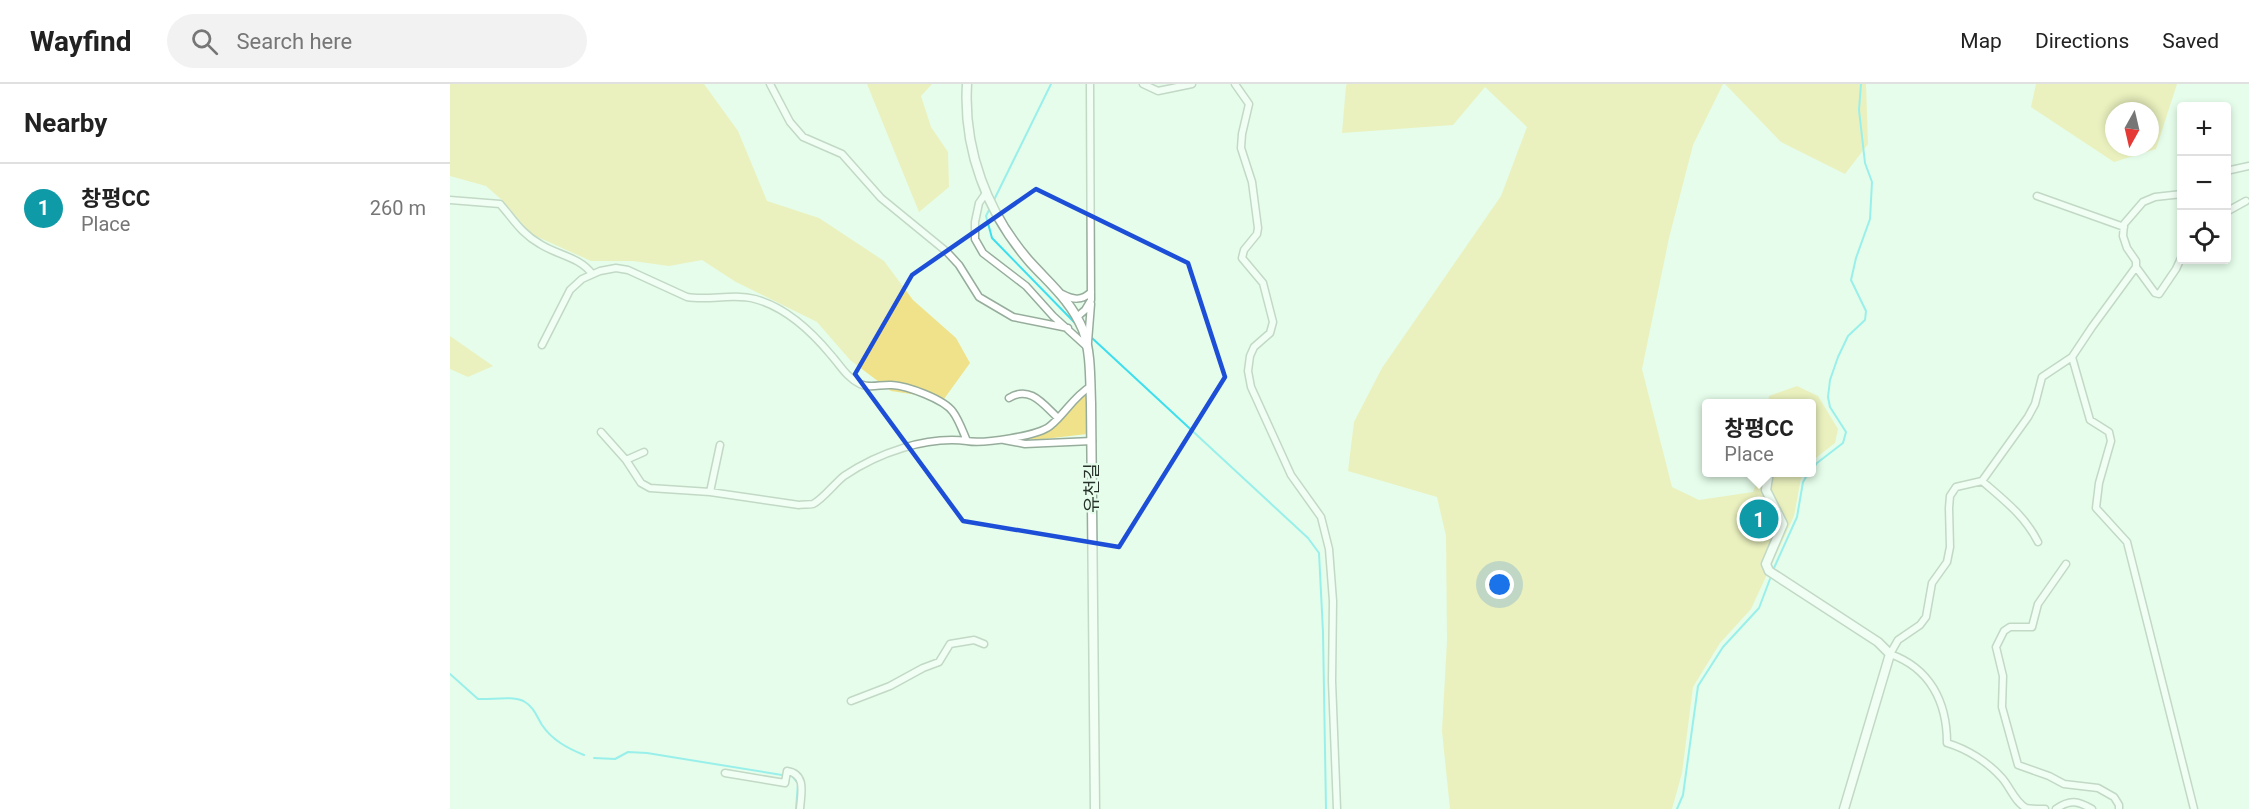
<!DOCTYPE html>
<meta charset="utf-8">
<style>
body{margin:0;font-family:Roboto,"Noto Sans KR",sans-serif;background:#f2f2f2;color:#222}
.controls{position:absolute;right:18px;top:18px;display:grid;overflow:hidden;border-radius:6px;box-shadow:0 3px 9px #0003}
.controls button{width:54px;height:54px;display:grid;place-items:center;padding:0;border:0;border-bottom:2px solid #e0e0e0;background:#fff;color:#222;font:30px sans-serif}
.compass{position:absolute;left:1655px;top:18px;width:54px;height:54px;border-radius:50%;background:#fff;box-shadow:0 3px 9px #0003;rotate:188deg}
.you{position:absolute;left:1050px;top:501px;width:21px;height:21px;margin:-15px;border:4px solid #fff;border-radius:50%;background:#1a73e8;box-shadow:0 0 0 9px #1a73e833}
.badge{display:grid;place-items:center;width:39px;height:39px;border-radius:50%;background:#ba2a34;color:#fff;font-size:20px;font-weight:700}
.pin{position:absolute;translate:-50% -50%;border:3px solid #fff;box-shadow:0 2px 6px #0006}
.popup{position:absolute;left:1252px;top:315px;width:114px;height:78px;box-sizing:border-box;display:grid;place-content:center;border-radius:6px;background:#fff;filter:drop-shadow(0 2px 4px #0005);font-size:20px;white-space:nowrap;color:#767676}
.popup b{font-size:22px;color:#222}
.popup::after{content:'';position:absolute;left:50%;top:100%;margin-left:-12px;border:12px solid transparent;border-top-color:#fff}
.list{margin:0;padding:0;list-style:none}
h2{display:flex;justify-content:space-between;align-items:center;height:78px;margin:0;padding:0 24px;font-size:26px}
h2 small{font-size:20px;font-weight:400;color:#767676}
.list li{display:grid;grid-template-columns:39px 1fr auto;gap:18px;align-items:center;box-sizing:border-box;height:90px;padding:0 24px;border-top:2px solid #e0e0e0}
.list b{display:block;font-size:22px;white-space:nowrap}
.list p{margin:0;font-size:20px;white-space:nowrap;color:#767676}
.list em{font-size:20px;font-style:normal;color:#767676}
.icon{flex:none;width:33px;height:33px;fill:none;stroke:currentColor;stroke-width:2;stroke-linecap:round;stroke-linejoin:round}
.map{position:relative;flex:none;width:1799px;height:725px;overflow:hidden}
header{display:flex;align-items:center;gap:36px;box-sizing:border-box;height:84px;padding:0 30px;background:#fff;border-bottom:2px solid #e0e0e0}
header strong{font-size:28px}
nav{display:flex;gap:33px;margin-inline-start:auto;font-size:21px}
.search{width:420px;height:54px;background:#f2f2f2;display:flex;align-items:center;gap:15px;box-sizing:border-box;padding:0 21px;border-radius:33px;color:#767676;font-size:22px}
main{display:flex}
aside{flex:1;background:#fff}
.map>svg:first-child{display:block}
</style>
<header>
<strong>Wayfind</strong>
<div class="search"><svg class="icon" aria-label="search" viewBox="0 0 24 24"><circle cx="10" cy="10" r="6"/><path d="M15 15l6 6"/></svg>Search here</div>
<nav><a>Map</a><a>Directions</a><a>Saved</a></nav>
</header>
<main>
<aside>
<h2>Nearby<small></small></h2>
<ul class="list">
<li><span class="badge" style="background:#0f9aa8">1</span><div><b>창평CC</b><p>Place</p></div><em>260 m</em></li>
</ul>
</aside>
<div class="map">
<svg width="1799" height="725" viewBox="0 0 1799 725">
<rect width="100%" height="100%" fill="#e5fdea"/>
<path fill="#f0e28a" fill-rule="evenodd" d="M0,0H254L288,47L317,117L369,134L434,177L463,216L506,254L520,279L494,315L441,307L400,276L367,238L286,198L252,176L219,182L183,177H141L81,150L53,117L36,102L0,92Z
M417,0H482L471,12L481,43L498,68L499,103L469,128Z
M897,0H1273L1243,61L1219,154L1192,285L1222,403L1249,416L1303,408L1310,389H1356L1351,394L1344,432L1301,525L1270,559L1243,603L1232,689L1222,725H1000L992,647L997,557L996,452L987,413L898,387L904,338L932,284L1051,112L1077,43L1035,3L1003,41L892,49L896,2Z
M1275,0H1416L1418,60L1395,90L1331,58Z
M1586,0H1727L1706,65L1664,78L1581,23ZM1664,27H1700V63H1664Z
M0,252L43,282L18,293L0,285Z
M1347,302L1368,312L1388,345L1385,359L1367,373L1362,380V320L1318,319L1319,312Z
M638,308L637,350L585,356L571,354L596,348L629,314Z"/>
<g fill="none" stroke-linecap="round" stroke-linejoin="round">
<path stroke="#3ddfee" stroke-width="2" d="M543,118L601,0
M540,124L536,132L542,154L625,239
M642,254L858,454L869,469L873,548L876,725
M1362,386L1367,379L1393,359L1396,348L1380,323L1378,313L1380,296L1388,273L1398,252L1415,236L1416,227L1401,196L1406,174L1420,135L1422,98L1415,79L1409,26L1411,0
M1324,484L1347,433L1353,398L1359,388
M0,590L28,615C42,616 64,611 75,618C84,623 87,633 92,641C102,656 117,664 134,671
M144,674L165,675L178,668L197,669L332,691
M342,692L348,699L346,725
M1227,725L1233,711L1248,602L1273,563L1309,524L1320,495"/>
<g stroke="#97ad9c" stroke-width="9">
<path id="minor" d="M320,0L340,38L353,53L392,70L431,114L497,168L509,181L529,213L563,233L618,244
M693,0L708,7L742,0
M785,0L799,20L792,50L791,64L802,98L808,144L807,150L794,166L792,174L813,199L823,238L820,249L804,263L800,272L798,287L801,303L841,391L871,433L879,465L883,517L882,597L887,725
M1776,87L1799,82
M536,109L529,119L525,138V155L533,169L576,202L603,232L636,262
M1732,110L1705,113L1693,118L1674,140L1673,152L1677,164L1686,177V183L1705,209L1709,210L1726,185L1732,172
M1587,112L1674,143
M0,116L50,120C64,136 71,149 90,160C107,171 130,173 142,190
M1776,128L1796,117
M1686,183L1642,243L1622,273L1640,336L1659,348L1661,357L1649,399L1646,424L1677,458L1744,725
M612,210C623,216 632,217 641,208
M627,233L635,226L641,216L640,0
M638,258L641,220
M92,261L120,206L132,195L150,187L166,184L178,186L237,213C259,217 283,209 305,215C335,223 362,248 381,271C390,281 397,294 410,300C420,305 431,300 442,301C457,302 494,315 503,328C509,336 513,348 517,357C533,360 588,352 600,342C615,330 623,313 641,302
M559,314C580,301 593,320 608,334
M151,348L176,376L191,399L200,404L260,408L349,421C352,420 359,421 363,420C372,416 385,399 394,392C428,369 476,352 517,357
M554,356L575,360L642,357
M176,376L194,368
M1532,397C1554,416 1575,432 1588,458
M260,408L270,361
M1616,480L1588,520L1582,543H1560L1554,547L1546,563L1553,592L1552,623L1568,681L1599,692L1614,700L1648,704L1664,713L1669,721V725
M401,617L440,602L473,584L489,578L500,560L524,556L534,560
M275,689L335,699L337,687C357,690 351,710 350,725
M1595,725C1589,725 1581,725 1576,724C1565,718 1560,703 1552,694C1538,678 1517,665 1497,659C1497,618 1480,584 1440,570L1448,556L1470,541L1476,533L1482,499L1497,478L1500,463L1499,424L1500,412L1506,403L1532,397L1578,333L1585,320L1592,293L1622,273
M1606,725C1620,715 1628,717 1642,725"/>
</g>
<g stroke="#97ad9c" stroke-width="11">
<path id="tertiary" d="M517,0C513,65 537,129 580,178C600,200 621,217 633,246C641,268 640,295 641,319L645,725
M1319,388L1316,406L1333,440L1316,480L1319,487L1428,558L1440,570L1394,725"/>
</g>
<use href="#minor" stroke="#fff" stroke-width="6"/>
<use href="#tertiary" stroke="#fff" stroke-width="8"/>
</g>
<path d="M0 0H1799V725H0ZM586,105L738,179L775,293L669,463L513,437L405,290L462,191Z" fill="#e5fdea" fill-opacity=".55" fill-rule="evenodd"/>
<path fill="none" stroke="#1d4ed8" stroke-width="4.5" stroke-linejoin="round" d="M586,105L738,179L775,293L669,463L513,437L405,290L462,191Z"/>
<g text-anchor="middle" stroke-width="4.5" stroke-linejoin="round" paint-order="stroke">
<g font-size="18" fill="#262f28" stroke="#e5fdea">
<text transform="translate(642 404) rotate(-90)" y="6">유천길</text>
</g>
</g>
</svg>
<div class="controls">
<button>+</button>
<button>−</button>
<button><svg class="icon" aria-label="locate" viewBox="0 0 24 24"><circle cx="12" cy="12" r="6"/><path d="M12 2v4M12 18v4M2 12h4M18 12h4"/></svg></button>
</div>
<svg class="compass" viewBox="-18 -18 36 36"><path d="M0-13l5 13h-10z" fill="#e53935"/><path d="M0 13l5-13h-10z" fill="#767676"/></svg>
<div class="you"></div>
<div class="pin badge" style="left:1309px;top:435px;background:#0f9aa8">1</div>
<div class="popup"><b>창평CC</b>Place</div>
</div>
</main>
